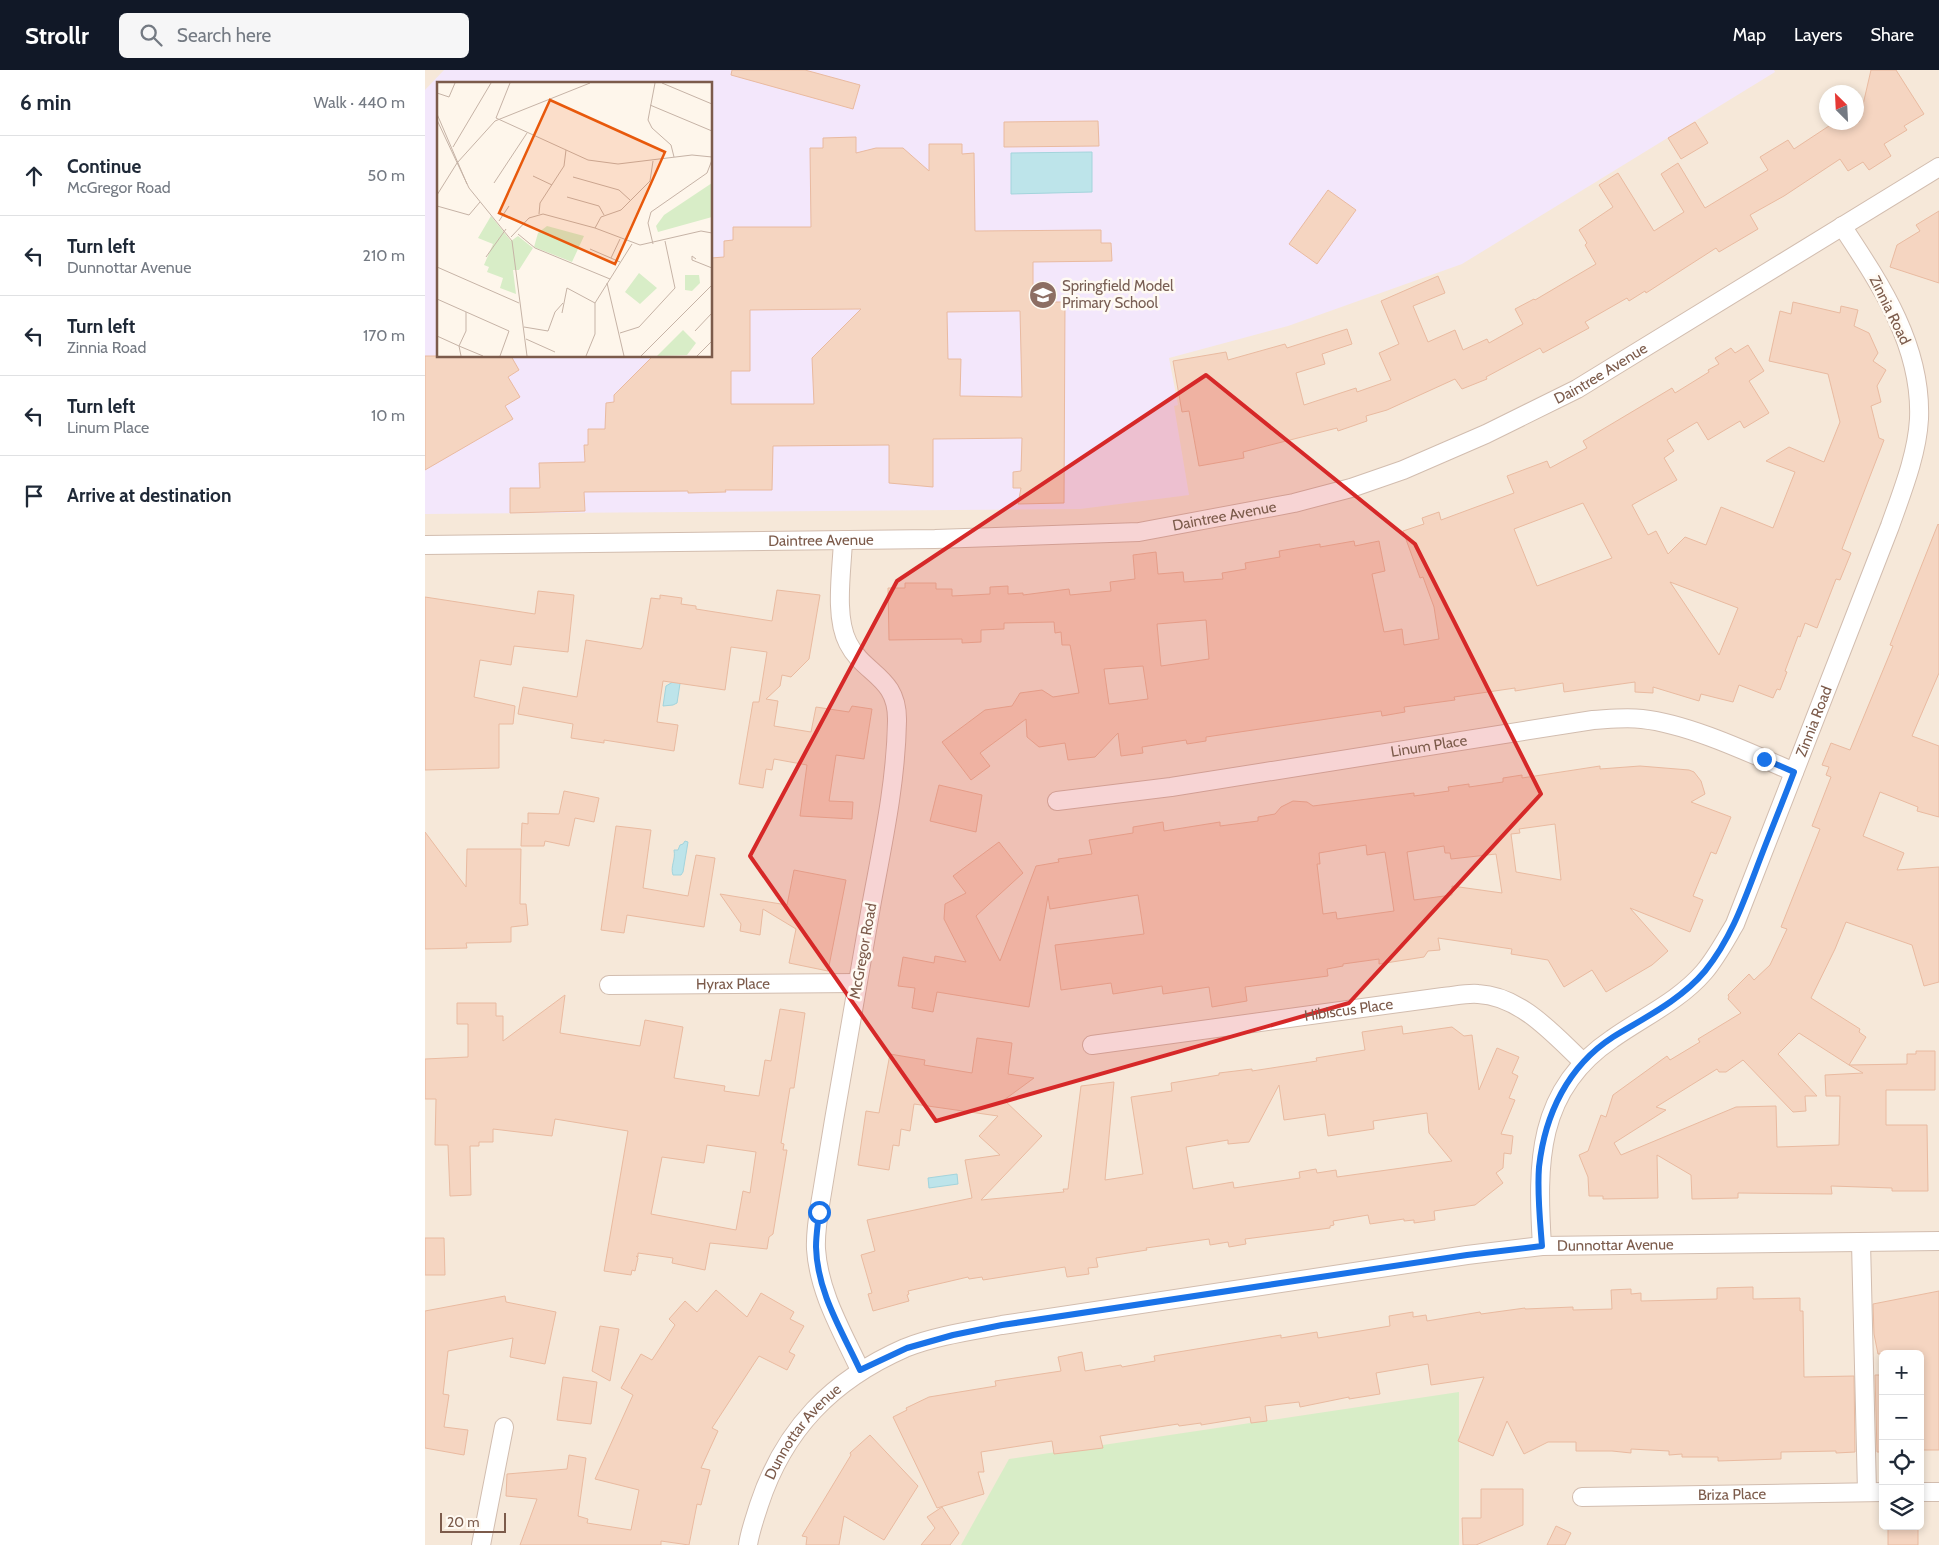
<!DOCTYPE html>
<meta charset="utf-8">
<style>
body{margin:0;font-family:Cabin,sans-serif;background:#f6f6f7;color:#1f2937}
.controls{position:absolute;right:15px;bottom:15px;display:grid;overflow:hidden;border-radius:8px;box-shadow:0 2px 8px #0003}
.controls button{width:45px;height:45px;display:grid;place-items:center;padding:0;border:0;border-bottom:1px solid #e0e1e3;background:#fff;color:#1f2937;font:25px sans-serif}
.compass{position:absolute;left:1394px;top:15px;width:45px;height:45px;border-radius:50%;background:#fff;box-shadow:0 2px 8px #0003;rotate:336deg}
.scale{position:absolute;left:15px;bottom:12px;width:66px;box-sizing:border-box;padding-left:5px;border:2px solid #7c5b4b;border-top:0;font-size:14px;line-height:18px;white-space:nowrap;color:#7c5b4b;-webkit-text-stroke:4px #fffaf3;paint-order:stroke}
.stop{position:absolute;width:15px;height:15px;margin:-11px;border:4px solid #1a73e8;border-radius:50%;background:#fff}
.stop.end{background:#1a73e8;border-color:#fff;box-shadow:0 1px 5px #0008}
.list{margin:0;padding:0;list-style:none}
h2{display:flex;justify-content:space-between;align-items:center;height:65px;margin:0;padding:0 20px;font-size:21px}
h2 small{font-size:16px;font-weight:400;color:#747a83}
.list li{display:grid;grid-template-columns:32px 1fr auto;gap:15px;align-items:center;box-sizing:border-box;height:80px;padding:0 20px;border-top:1px solid #e0e1e3}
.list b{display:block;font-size:19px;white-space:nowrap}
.list p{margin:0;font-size:16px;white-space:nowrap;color:#747a83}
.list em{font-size:16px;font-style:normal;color:#747a83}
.icon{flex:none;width:28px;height:28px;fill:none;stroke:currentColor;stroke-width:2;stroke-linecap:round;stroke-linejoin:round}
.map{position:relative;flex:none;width:1514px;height:1475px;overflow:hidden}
header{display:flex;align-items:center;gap:30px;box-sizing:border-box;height:70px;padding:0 25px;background:#111827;color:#fff}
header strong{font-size:24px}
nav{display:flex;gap:28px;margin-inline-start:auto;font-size:18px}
.search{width:350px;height:45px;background:#f6f6f7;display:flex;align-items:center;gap:12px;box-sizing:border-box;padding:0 18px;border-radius:8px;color:#747a83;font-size:19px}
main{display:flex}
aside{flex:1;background:#fff}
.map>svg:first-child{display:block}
</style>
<header>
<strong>Strollr</strong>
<div class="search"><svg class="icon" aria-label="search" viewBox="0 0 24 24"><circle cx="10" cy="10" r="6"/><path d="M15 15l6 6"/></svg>Search here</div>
<nav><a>Map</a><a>Layers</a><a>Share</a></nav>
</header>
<main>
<aside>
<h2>6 min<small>Walk · 440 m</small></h2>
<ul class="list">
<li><svg class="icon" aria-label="ahead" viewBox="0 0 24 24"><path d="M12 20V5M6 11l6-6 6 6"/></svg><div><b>Continue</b><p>McGregor Road</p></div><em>50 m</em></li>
<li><svg class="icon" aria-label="left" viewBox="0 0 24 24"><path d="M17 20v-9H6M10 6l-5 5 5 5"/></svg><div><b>Turn left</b><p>Dunnottar Avenue</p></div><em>210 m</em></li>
<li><svg class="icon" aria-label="left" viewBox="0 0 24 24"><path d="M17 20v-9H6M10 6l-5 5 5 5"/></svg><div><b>Turn left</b><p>Zinnia Road</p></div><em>170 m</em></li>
<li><svg class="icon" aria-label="left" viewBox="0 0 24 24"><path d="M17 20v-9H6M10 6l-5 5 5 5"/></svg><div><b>Turn left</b><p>Linum Place</p></div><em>10 m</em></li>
<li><svg class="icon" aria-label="arrive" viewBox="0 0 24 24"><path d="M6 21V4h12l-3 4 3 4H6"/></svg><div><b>Arrive at destination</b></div></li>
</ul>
</aside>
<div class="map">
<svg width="1514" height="1475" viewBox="0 0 1514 1475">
<rect width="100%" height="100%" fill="#fef6eb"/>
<path fill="#f6e8d9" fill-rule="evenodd" d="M0,0H1514V1475H0ZM14,14H286V286H14ZM1402,22H1432V52H1402ZM1458,1284H1495V1456H1458Z"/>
<path fill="#f3e7fb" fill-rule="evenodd" d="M19,0H1349L1350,2L1037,194L863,256L744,288L753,335L749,336L764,425L655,439L0,444V20ZM14,14H286V286H14Z"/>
<path fill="#d8edc7" d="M1034,1322V1475H536L584,1389Z"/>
<path fill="#bde4ea" stroke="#a3d4dc" d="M667,82V122L586,124V83Z
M256,607L252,633L248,635L238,636L241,616Z
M260,771L263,772L258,802L256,805H248C245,796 251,790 249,780H253L255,775L258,774Z
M532,1104L533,1114L504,1118L503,1108Z"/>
<path fill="#f5d5c1" stroke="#e9baa0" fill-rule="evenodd" d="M307,0H380L435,15L428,39L306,5Z
M1446,0H1471L1499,44L1479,56L1482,60L1459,74L1466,86L1444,100L1438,92L1423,101L1415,89L1359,126L1325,145L1333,159L1294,182L1291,178L1221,223L1220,221L1204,231L1202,228L1160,252L1164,258L1118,283L1115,278L1061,307L1062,309L1037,319L1030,309L962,340L941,346L942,351L913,361L912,358L818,382L819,388L774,396L764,341L757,342L748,291L801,282L803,290L860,274L862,278L922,259L927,274L897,284L900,294L871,303L879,335L931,318L932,322L966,310L954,283L974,274L956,231L1013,206L1020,223L988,236L1003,272L1030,260L1038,280L1062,269L1064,273L1098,254L1090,239L1109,229L1110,230L1171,194L1160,175L1162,173L1154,160L1188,137L1174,115L1193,103L1229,161L1259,142L1236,104L1253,93L1280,138L1343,100L1335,87L1363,70L1369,79L1410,52H1434Z
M673,51L674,76L579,77V52Z
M1270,52L1283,73L1256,89L1243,68Z
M431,67V83L451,78H478L504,101V74H537V84L549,83L550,161L676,160V173H686L687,191L608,192V232H640L639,433L593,434L596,418H588V402L596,401L597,368L508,369V417L464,413V375L348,376L347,420H300L301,422L263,423V421L159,422L160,441L85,443V418H115L114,393L160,392L159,375H163V359H180L181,333L189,332V325L228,286H286V188L299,187V171L308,170V157H386L385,78H398V68ZM436,239L387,288L389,334H306V301H325V240ZM595,241L597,327L535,326L536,289H523L522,242Z
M903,120L931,140L892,194L864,174Z
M1514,141V213L1465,197L1472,175L1495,161L1491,155Z
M1368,232L1415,243L1416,236L1433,240L1429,256L1444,263L1453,283L1448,291L1461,300L1452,316L1456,332L1446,336L1454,368L1459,370L1417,479L1426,483L1415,510L1411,509L1392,558L1380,553L1375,567L1373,566L1360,601L1362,602L1355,620L1352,619L1348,628L1314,615L1308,632L1276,624L1274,631L1228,617V623L1210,622V612L1139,622L1138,613L1090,621V618L1029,627L1030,630L979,637L980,642L957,646L956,641L781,667V671L762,674L761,670L717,677L718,683L696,686L693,663L670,687L643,690L640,673L614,677L602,667L601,649L555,683L565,696L546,710L517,672L560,640L587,636L595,623L617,620L628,627L654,623L645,575H637L636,562L630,563L629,552L579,553V559L556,560V572L537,573V569L464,570L463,518H480V513H511V519H527V526L565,524V517L583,516V524L598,523V525L644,519L645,525L686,521L685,512L710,509L708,485L731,482L733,504L758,502L759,512L798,509L797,503L821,499L820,493L855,487L854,481L895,474V477L929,471L930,476L954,471L960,501L947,504L959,562L977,559L979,575L1014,569L1009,537L998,507L995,508L978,461L999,454L997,448L1014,442L1016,450L1089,423L1082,406L1122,391L1125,398L1162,378L1158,371L1247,318L1250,323L1284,302L1283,300L1294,294L1290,288L1306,278L1310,283L1323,275L1339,301L1324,311L1344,343L1319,358L1315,351L1283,370L1272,352L1242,370L1249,381L1239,388L1252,410L1207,435L1223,465L1231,461L1243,484L1260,467L1281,475L1296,437L1348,458L1370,402L1341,391L1364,377L1399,392L1415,352L1403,304L1344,291L1355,241L1366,244ZM1158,433L1187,488L1112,516L1089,459ZM1245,512L1313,538L1294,585ZM781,550L784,589L736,596L732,554ZM718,596L723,629L684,634L679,599Z
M0,286H86L94,300L83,307L95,327L80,336L88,349L0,400Z
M1513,454L1514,455V603L1487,666L1514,676V747L1492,741L1493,737L1455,722L1438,766L1479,783L1472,800L1514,797V912L1499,916L1487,875L1421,852L1410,879L1386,928L1435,959L1434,962L1441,967L1424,995L1374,963L1353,984L1392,1026H1380L1381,1041L1368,1042L1318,990L1301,1002H1294L1292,999L1231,1037L1241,1040L1189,1073L1196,1085L1311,1037L1351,1036L1352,1077L1414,1075L1415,1026H1401L1400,1005L1438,1003L1424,995L1482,994V984H1491V981H1510V1020H1461V1055H1502L1503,1121H1467V1118L1406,1116L1407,1124L1313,1123V1128L1267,1129L1266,1105L1232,1085L1233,1128L1178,1129V1126H1164L1163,1107L1154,1085L1163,1081L1176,1045L1181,1047L1188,1025L1242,986L1245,990L1275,972L1273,969L1316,943L1303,929L1304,927L1303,925L1324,904L1329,910L1345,895L1362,859L1356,857L1395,759L1387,756L1406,707L1401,705L1404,697L1397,695L1406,673L1425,680L1468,576L1465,575Z
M352,520L395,525L384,589L366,607L357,605L355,616L341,629L353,631L349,656L386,662L391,637L424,642L427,636L447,639L439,689L411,685L404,731L428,732L427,749L375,746L382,695L349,689L347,700L341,699L338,718L314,714L328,632H334L342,582L306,577L300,620L238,611L232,652L253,655L249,681L179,670V673L146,668L148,654L93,644L98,617L152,627L161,570L216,579L218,576L226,528L235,529V525L257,528L256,534L271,536V539L347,551Z
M113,521L149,525L143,582L89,576L86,595L55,590L49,627L90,636L88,654H74V698L0,700V527L110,544Z
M1175,696V699L1215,696L1264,700L1269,702L1276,711L1280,724L1266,732L1306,747L1291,784L1286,782L1268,826L1278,830L1265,862L1205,838L1243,881L1227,895L1181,922L1167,900L1139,917L1123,890L1086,884L1087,879L1013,868L1015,880L1003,881L999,887L954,894V889L918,894V896L902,899L903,906L820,917L822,931L787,937L784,917L738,924L737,916L688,924L686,913L636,920L630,875L719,864L713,825L625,839L623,826L604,937L512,922L508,942L487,938L490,918L473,916L478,887L509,893L510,886L541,892L519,849L520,834L541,823L528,806L574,772L598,803L551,846L575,891L611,796L634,792L633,789L667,784L664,770L708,763V757L738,752L739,761L795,752V756L833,751V747L850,744L856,737L868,731L882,732L888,736L989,723V726L1024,721L1023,717L1044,714V717L1078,712V708L1097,705V708ZM1130,754L1136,810L1091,802L1086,764L1095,763L1094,759ZM941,775L942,785L960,782L969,841L912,849L911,842L898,844L892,794H895L894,783ZM1019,776L1020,783H1025L1026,789L1071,784L1077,823L1027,816V825L989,830L982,782Z
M514,715L557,725L551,762L505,751Z
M139,721L174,728L169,752L150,748L144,776L120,771L119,776H96L97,753L103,754V743L134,744Z
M191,756L226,760L218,818L263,826L271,785L290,788L279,857L202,845L199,863L176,860Z
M0,762L41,817L42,779H96L95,834H101L103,855L86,857V872L41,873L42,878L0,879Z
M369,800L421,810L403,901L364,893L371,859L338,839L335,865L315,861L316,854L295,824L362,835Z
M140,925L135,963L215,976L220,950L258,957L249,1008L300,1016L299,1021L334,1026L340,990L346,991L355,939L380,943L369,1018H365L356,1073L359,1074L358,1080H362L348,1164L344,1167L342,1179L285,1173L280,1200L247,1193L248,1188L213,1183V1187L211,1186L213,1188L210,1201L207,1200L206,1205L179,1201L203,1061L130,1049L127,1066L68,1059V1072H54V1076H45L46,1125L25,1126L23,1075H10L11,1029H0V989L43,987V954H32V933H71V946H78V971ZM282,1075L331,1082L325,1123L318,1121L311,1160L226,1144L237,1087L279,1093Z
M977,956L978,964L1027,957L1039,966L1047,965L1054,1020L1072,978L1094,987L1087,1003L1093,1006L1084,1028L1090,1030L1076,1064L1088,1066L1086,1084L1079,1083L1078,1098L1071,1103L1078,1113L1050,1135L1009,1141L1010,1150L989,1153V1150L979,1151V1149L945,1154L943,1145L908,1151L909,1155L905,1156V1158L820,1169L821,1174L804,1177L803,1172L785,1175L784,1169L721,1178L722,1180L671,1188L673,1197L663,1198L664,1204L642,1207L640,1197L558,1210L557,1207L544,1209L543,1207L483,1221L484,1224L482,1225L484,1231L448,1241L443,1224L447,1223L436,1185L450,1181L442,1150L547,1128L540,1090L575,1085L554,1066L573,1046L489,1034L485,1061L476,1059L474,1076L468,1075L464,1100L433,1095L441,1041L454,1043L465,984L500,990L499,995L547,1003L552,968L587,973L583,1004L609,1008L579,1030L617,1066L556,1130L639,1122L638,1119H643L656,1016L689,1012L680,1110L718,1104L706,1027L747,1021L746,1013L794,1005V1003L827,999V1001L892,991L891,988L940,980L937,962ZM854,1015L859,1050L900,1044L903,1066L949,1059L948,1051L1002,1043L1004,1063L1027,1091L912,1107L911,1100L892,1103L891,1099L874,1102L875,1108L809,1118L808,1112L768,1119L761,1077L803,1070V1074L824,1072Z
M0,1168H19L20,1205H0Z
M1328,1217V1229L1375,1228V1241H1378L1379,1307L1429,1306L1430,1382L1411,1383V1381L1356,1382V1389L1293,1391V1387H1257V1384L1244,1385V1381L1206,1379V1383L1187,1381H1151V1372H1123L1099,1384L1082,1351L1068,1386L1033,1371L1059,1307L1006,1315L1003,1294L951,1303L955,1324L924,1329V1327L875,1337L874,1332L840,1336L842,1351L826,1353L825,1347L776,1355V1353L754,1356L753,1354L675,1366L678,1378L629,1384L627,1371L556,1382L559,1402H553L559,1424L512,1438L468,1347L482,1340L481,1338L504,1327L571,1316L570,1311L636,1301L633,1287L657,1282L660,1301L696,1295L697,1297L730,1291L729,1286L856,1265V1268L892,1262L893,1268L965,1256L964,1246L988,1242V1247L1001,1245L1002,1251L1055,1242L1056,1244L1100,1238V1239L1148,1237V1240L1187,1239L1186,1220L1206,1219V1224L1216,1223V1231L1292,1229V1218Z
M291,1220L322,1247L336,1223L369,1242L365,1249L379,1256L364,1282L370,1285L362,1300L334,1286L287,1358L293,1361L276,1398L285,1400L276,1435L272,1434L264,1475L236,1471V1475H95L112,1429L81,1426L82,1404L142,1399L144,1385L161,1388L153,1446L163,1449L162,1453L206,1460L214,1420L170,1409L208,1325L196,1318L216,1284L227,1290L250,1255L244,1249L260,1231L272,1242Z
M1514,1221V1380H1495V1284H1453L1449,1264L1448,1234Z
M80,1226L81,1232L131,1242L120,1294L85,1287L88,1268L23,1281L18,1324L24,1325L19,1357L43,1360L39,1385L0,1378V1241Z
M175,1256L194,1259L185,1311L167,1301Z
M1450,1305H1458V1382H1452Z
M138,1307L172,1312L166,1354L132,1350Z
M445,1365L493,1416L459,1470L419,1446L414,1475H381L382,1467L377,1466L426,1385L425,1383Z
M1056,1419H1098V1455L1051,1475H1038L1037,1448H1056Z
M517,1437L534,1463L525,1475H496L510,1458L502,1447Z
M1131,1456L1146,1463L1140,1475H1122Z
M1463,1457H1493V1475H1463Z"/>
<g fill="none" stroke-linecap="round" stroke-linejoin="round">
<g stroke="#d2bdaf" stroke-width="20">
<g id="minor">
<path d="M418,470C417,500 409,546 423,573C439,605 473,606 472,651C471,712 458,772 447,831C434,904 421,977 409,1050C405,1074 401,1098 397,1123C394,1141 390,1160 391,1179C394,1223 417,1261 435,1300"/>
<path id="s1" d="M0,475L510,469L714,462L869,433L926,418L978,400L1061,364L1152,319L1514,97"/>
<path id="s2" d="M632,731L746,717L1168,650C1185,649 1201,647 1217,649C1264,654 1325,683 1369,702"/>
<path id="s3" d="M184,915L432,913"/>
<path id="s4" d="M667,975L1018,927C1029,926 1042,923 1053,924C1096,926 1129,965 1158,992"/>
<path d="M1436,1172L1442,1422"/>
<path id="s5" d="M1117,1176C1112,1094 1111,1020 1187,969C1218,947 1254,931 1279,902C1291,888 1300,871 1310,854L1465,456C1477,422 1492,385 1494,349C1497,276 1456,215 1417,156"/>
<path d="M1495,1422H1514"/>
<path id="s6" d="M1157,1427L1458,1422"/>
<path d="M56,1475L79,1357"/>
<path id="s7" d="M323,1475C325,1461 330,1448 334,1435C359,1359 407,1310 480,1278C510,1266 545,1261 577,1255L1042,1185L1117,1176L1514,1171"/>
</g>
</g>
<use href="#minor" stroke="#fff" stroke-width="18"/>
</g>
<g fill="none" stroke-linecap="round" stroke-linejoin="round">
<path stroke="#1a73e8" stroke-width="6" d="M394,1142C393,1154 391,1165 391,1177C392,1222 417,1261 435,1300L482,1278L528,1265L577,1255L1042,1185L1117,1176C1115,1150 1112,1123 1114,1097C1120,1044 1143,996 1188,967C1219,948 1256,930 1280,901C1305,870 1318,834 1332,797C1344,765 1357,734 1369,702L1339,689"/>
</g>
<path fill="#d62828" fill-opacity="0.2" stroke="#d62828" stroke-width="4" stroke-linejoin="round" d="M781,305L990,474L1116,724L924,933L511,1051L325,786L472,511Z"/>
<defs>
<g id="school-disc" transform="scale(1.4375)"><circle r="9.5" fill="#8d6e63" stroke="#fffaf3"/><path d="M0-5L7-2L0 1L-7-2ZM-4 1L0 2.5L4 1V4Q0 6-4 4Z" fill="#fff"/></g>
</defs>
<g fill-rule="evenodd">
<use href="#school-disc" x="618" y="225"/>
</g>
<g text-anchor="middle" stroke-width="5" stroke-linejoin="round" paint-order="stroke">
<g font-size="15" fill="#785e54" stroke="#fffaf3" text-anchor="start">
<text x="637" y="221">Springfield Model<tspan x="637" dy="17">Primary School</tspan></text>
</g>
<g font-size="15" fill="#7c5b4b" stroke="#fffaf3">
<text transform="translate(1465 240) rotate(64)" y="5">Zinnia Road</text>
<text dy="5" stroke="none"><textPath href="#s1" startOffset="1206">Daintree Avenue</textPath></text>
<text dy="5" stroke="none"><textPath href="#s1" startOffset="801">Daintree Avenue</textPath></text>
<text dy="5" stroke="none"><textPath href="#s1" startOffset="396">Daintree Avenue</textPath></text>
<text dy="5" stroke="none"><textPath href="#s5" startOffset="620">Zinnia Road</textPath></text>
<text dy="5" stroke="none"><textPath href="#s2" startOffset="376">Linum Place</textPath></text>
<text transform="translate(438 881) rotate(-80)" y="5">McGregor Road</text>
<text dy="5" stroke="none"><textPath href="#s3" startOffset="124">Hyrax Place</textPath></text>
<text dy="5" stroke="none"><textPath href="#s4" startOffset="259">Hibiscus Place</textPath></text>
<text dy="5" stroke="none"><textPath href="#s7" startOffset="982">Dunnottar Avenue</textPath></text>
<text dy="5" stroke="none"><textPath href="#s7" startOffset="128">Dunnottar Avenue</textPath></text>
<text dy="5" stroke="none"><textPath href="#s6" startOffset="150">Briza Place</textPath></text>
</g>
</g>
<g transform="translate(12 12)">
<rect width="275" height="275" fill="#fef6eb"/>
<path d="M275,101V135L221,150L219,144L227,133ZM54,134L74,159L81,154L96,166L82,188H76L79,212L63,206L66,196L50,190L52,185L47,183L56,162L41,156ZM110,144L147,154L135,180L97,165L101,151ZM202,191L220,206L203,222L188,210ZM248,193H262L263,201L255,209L248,208ZM246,248L259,261L250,273L220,274Z" fill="#d8edc7"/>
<path fill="none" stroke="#c6b3a6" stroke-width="1" d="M73,1L59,36L151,78L181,82L255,73L275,75M218,1L211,38L215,46L234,63L237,75M225,1L275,22M0,11L12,15L18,1M213,23L275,49M0,32L30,102M0,38L32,106L75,159L90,274M16,65L54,1M96,94L115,103M136,95L182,108L193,118M57,101L90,51M0,113L20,81L58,39L153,1M130,115L162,124L167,133M0,124L32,133L43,120M102,132L103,121L127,84L129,68M62,139L72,124M158,146L164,135L184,128L213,99L216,79M81,152L98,166L173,197M74,155L92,136L106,132L158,146L203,163L264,149L275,151M216,162L211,141L214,130L270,91L275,78M153,167L183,180M49,175L69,147M174,176L183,157M259,177L255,174V178L275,186M0,185L82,221M170,201L187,274M0,217L72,249L63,274M29,230V249L22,264L46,274M125,231L130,206L158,221M87,245L111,249L118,230L126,221M258,249L275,231M183,251L202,245L238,206L228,159M0,254L22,264L24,274M89,257L118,270M149,274L158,252V221L195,162M204,274L275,203M260,274L275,259"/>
<path fill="#e8590c" fill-opacity="0.15" stroke="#e8590c" stroke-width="2.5" d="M113,18L228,70L178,182L62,131Z"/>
<rect width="275" height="275" fill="none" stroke="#7c5b4b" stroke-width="2.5"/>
</g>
</svg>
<div class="controls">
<button>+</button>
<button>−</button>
<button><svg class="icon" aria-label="locate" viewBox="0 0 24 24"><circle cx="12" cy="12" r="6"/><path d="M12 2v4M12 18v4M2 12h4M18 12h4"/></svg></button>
<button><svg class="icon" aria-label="layers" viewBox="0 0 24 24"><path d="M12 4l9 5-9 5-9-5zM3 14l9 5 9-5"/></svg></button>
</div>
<svg class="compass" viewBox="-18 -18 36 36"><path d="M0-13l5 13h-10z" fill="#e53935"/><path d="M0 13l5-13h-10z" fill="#747a83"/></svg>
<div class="scale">20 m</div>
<div class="stop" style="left:394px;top:1142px"></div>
<div class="stop end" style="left:1339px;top:689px"></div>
</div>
</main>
